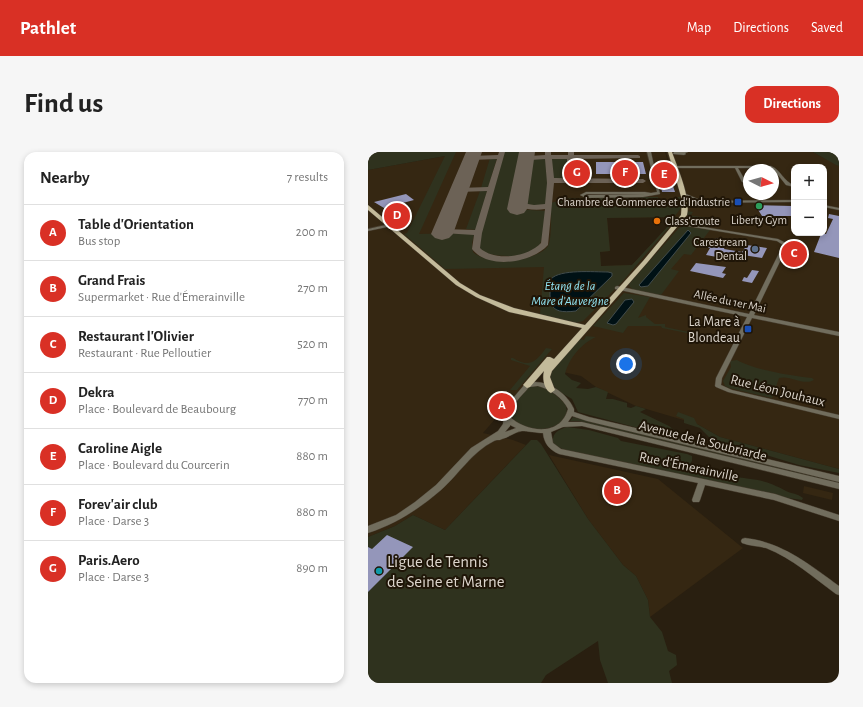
<!DOCTYPE html>
<meta charset="utf-8">
<style>
body{margin:0;font-family:"Alegreya Sans",sans-serif;background:#f6f6f6;color:#222}
.controls{position:absolute;right:12px;top:12px;display:grid;overflow:hidden;border-radius:8px;box-shadow:0 2px 6px #0003}
.controls button{width:36px;height:36px;display:grid;place-items:center;padding:0;border:0;border-bottom:1px solid #e0e0e0;background:#fff;color:#222;font:20px sans-serif}
.compass{position:absolute;left:375px;top:12px;width:36px;height:36px;border-radius:50%;background:#fff;box-shadow:0 2px 6px #0003;rotate:96deg}
.you{position:absolute;left:258px;top:212px;width:14px;height:14px;margin:-10px;border:3px solid #fff;border-radius:50%;background:#1a73e8;box-shadow:0 0 0 6px #1a73e833}
.badge{display:grid;place-items:center;width:26px;height:26px;border-radius:50%;background:#d93025;color:#fff;font-size:13px;font-weight:700}
.pin{position:absolute;translate:-50% -50%;border:2px solid #fff;box-shadow:0 1px 4px #0006}
.list{margin:0;padding:0;list-style:none}
h2{display:flex;justify-content:space-between;align-items:center;height:52px;margin:0;padding:0 16px;font-size:17px}
h2 small{font-size:13px;font-weight:400;color:#767676}
.list li{display:grid;grid-template-columns:26px 1fr auto;gap:12px;align-items:center;box-sizing:border-box;height:56px;padding:0 16px;border-top:1px solid #e0e0e0}
.list b{display:block;font-size:15px;white-space:nowrap}
.list p{margin:0;font-size:13px;white-space:nowrap;color:#767676}
.list em{font-size:13px;font-style:normal;color:#767676}
.map{position:relative;flex:none;width:471px;height:531px;overflow:hidden;border-radius:12px}
header{display:flex;align-items:center;gap:24px;box-sizing:border-box;height:56px;padding:0 20px;background:#d93025;color:#fff}
header strong{font-size:19px}
nav{display:flex;gap:22px;margin-inline-start:auto;font-size:14px}
.intro{display:flex;align-items:center;justify-content:space-between;box-sizing:border-box;height:96px;padding:0 24px}
h1{margin:0;font-size:28px}
.button{padding:10px 18px;border-radius:12px;background:#d93025;color:#fff;font-size:14px;font-weight:700}
main{display:flex;gap:24px;padding:0 24px}
aside{flex:1;background:#fff;border-radius:12px;box-shadow:0 2px 6px #0003}
.map>svg:first-child{display:block}
</style>
<header>
<strong>Pathlet</strong>
<nav><a>Map</a><a>Directions</a><a>Saved</a></nav>
</header>
<div class="intro"><h1>Find us</h1><a class="button">Directions</a></div>
<main>
<aside>
<h2>Nearby<small>7 results</small></h2>
<ul class="list">
<li><span class="badge">A</span><div><b>Table d'Orientation</b><p>Bus stop</p></div><em>200 m</em></li>
<li><span class="badge">B</span><div><b>Grand Frais</b><p>Supermarket · Rue d'Émerainville</p></div><em>270 m</em></li>
<li><span class="badge">C</span><div><b>Restaurant l'Olivier</b><p>Restaurant · Rue Pelloutier</p></div><em>520 m</em></li>
<li><span class="badge">D</span><div><b>Dekra</b><p>Place · Boulevard de Beaubourg</p></div><em>770 m</em></li>
<li><span class="badge">E</span><div><b>Caroline Aigle</b><p>Place · Boulevard du Courcerin</p></div><em>880 m</em></li>
<li><span class="badge">F</span><div><b>Forev'air club</b><p>Place · Darse 3</p></div><em>880 m</em></li>
<li><span class="badge">G</span><div><b>Paris.Aero</b><p>Place · Darse 3</p></div><em>890 m</em></li>
</ul>
</aside>
<div class="map">
<svg width="471" height="531" viewBox="0 0 471 531">
<rect width="100%" height="100%" fill="#291f10"/>
<path fill="#352712" fill-rule="evenodd" d="M79,0H297L309,40L298,0H445L471,14V317L352,285L329,272L268,254L228,235L213,224L172,215L115,281L145,288L158,293L77,378L45,363L27,374L0,385V18L77,4ZM426,15H456V81H426ZM381,18H405V42H381ZM306,65L304,70L264,113L233,114L232,100L242,99L239,66Z
M181,303L290,327L375,396L282,465L280,448L268,424L255,413L220,367Z
M436,334L465,341L464,348L435,341Z"/>
<path fill="#2f321e" d="M0,0H88L51,82L97,81L106,83L104,91L105,100C118,113 169,110 180,94C184,87 183,61 183,51L200,46L277,45H290L291,51L298,56V54L302,53L309,54L310,45H312L313,56L306,65L239,66L242,99L232,100L233,114L264,113L303,71L304,72L254,130L215,169L208,171L172,162L176,115L77,117L36,82L39,81L77,4L0,18Z
M136,0H155L145,57L179,59C175,69 177,82 172,92C163,108 128,105 114,100L110,93Z
M445,0H471V14L468,13Z
M186,5H202L201,22L205,19L204,26H207V28H184L183,6Z
M122,6H129L120,36H113Z
M167,6L179,7L181,27L180,52C174,56 159,56 154,51L161,9Z
M112,39H119L109,78L98,77Z
M319,59L325,60L323,63L325,64L343,66L346,68C341,74 338,76 331,73L332,69L326,70L327,72L325,73L316,69L321,64L317,63Z
M316,74L342,78L323,103L316,102L303,117L311,119L293,143L267,139L262,135L261,132L311,76Z
M256,141L282,145L270,166L278,163V165L287,172H297V175L330,182H344L365,187L363,190L294,176L293,174H260L255,181L225,174Z
M218,184L228,185C214,191 201,206 197,222L204,228L213,231L208,236L220,237L228,235L240,240L238,247H245L259,251V255L263,256L268,254L278,257L272,260L301,274L314,284L308,286L210,260L204,247L190,239L181,228L184,218L211,187L216,188Z
M178,196L184,197L149,238H142L162,214L143,208V206H145C161,216 168,210 178,196Z
M369,208C386,218 424,224 444,226L446,228C435,234 423,223 411,226L404,246L361,236L357,234L355,229L363,215L362,209Z
M167,232L178,235L198,252L199,261C197,264 195,269 192,271C178,281 148,280 142,261C146,250 155,237 167,232Z
M310,260L326,266L329,272L352,285L471,317V321L431,313L388,300H381L341,285L332,276L316,271V267L308,264Z
M205,265L471,330V332L211,269H202Z
M199,275L221,278L250,286L253,289L319,302L324,304V309L321,313H315C331,316 346,321 361,324C386,328 394,326 418,339C424,342 429,341 435,346L434,348L420,346L198,299L185,292C184,281 189,278 199,275Z
M163,288H169L173,292L220,367L255,413L268,424L280,448L282,465L294,480L300,499L308,503L309,513L301,519L304,531H240L232,508L230,489L178,523L173,531H0V385L27,374L45,363L77,378Z"/>
<path fill="#001115" stroke="#424c4c" d="M320,78L323,81L280,134L273,135L271,133Z
M240,120L244,121V124L208,159C179,163 181,150 183,127C192,117 226,120 240,120Z
M264,147L266,150L248,172L245,173L239,171L257,148Z"/>
<g fill="none" stroke-linecap="round" stroke-linejoin="round">
<path fill="#6c6256" fill-rule="evenodd" d="M131,0H137L114,81L112,96C127,110 160,105 173,91L177,57C167,59 157,57 148,54L146,48L153,46L154,51L166,53L177,52L179,31L177,7L163,8L159,10H155V8L161,4L177,3V0H183V3H200V0H206V3H270L272,4V6L206,7L205,22L202,24L199,22V7H184L186,26L275,27L278,29L275,31H186L180,93C164,111 120,118 104,97L106,83L75,81L71,79L75,77L107,78L119,39L91,40L87,38L91,36L120,35L129,7L103,8L100,6L103,4L130,3Z"/>
<path fill="#6c6256" fill-rule="evenodd" d="M98,0H114L85,82L81,86L74,88L67,86L63,82Z
M151,0H167L159,57L156,61L149,63L142,61L139,57Z"/>
</g>
<path fill="#9496ba" d="M228,10H275L278,22H228Z
M293,34H305L307,40H294Z
M38,42L46,48L16,56L6,50Z
M387,53L424,54L426,64H394Z
M461,62L471,64V106L446,100L453,82H458L465,67L460,66Z
M348,86L360,88L356,97L374,100L379,93L399,96L394,106L375,103L371,109L338,103L342,96H340Z
M328,111L358,115L354,121L358,122L355,126L322,119Z
M384,118L391,119L384,131L374,129L376,125L379,126Z
M19,383L45,395L0,440V395L4,397Z"/>
<g fill="none" stroke-linecap="round" stroke-linejoin="round">
<g stroke="#463c2e" stroke-width="1">
<path id="minor" d="M279,0H283L292,42L275,45L218,46L212,43L218,40H277L283,41L289,40ZM219,42H278L217,43Z
M306,0H320L317,1L318,2L316,3L305,2Z
M307,14H403C413,18 416,30 426,33V35L418,33L406,18L395,16H370L377,28L381,30V32L374,30L367,16H306Z
M318,42L335,49L426,48V50L334,51L318,56H317V54L331,50L317,44L316,43Z
M456,53L471,56V58L456,55Z
M305,70L410,87L420,92V93L386,163L471,180V184L384,166L354,226L353,233L364,238L471,263V267L360,240L348,235L347,234L348,226L379,165L247,137V135L249,134L381,162L415,93L409,89L307,72H305Z
M22,72L24,73V74L0,79V77Z
M167,230C183,230 200,243 206,257V260L221,265L471,324V330L219,269L204,264L200,270H214L471,331V337L214,274L195,275L183,280L185,291L193,297L407,342L471,363V369L406,348L337,333L332,348L331,350H325L324,348L330,331L191,302C182,298 176,292 175,281C169,281 159,279 154,279C147,280 141,285 134,287C131,289 129,287 126,289C104,300 91,322 73,338C51,357 28,372 0,381V374L28,363L47,350L68,333L103,296L130,279L135,272L136,261L140,252L157,232ZM170,234C182,237 195,246 200,257C199,260 198,263 196,266C184,284 156,278 142,265C142,253 154,244 161,235ZM142,273L148,276L137,280L142,274Z
M377,386C414,390 442,413 471,434V443L468,442C446,426 424,406 398,396C390,394 382,394 374,391L373,389L374,387Z"/>
</g>
<g stroke="#463c2e" stroke-width="1">
<path id="major" d="M300,0H304C310,17 323,46 319,63L279,111L184,219L182,225L187,238L183,241C176,238 174,226 176,219L162,235L159,236L155,233L179,205H182L186,207L214,176L141,160L108,145L88,133L0,58V53L92,131L112,143L146,156L217,173L275,109L313,63L314,48Z"/>
</g>
<use href="#minor" fill="#716d5d" fill-rule="evenodd"/>
<use href="#major" fill="#c3ba9a" fill-rule="evenodd"/>
</g>
<g fill="#1a4fb4" stroke="#1f1507" stroke-width="1.5">
<rect x="366" y="46" width="8" height="8" rx="2"/>
<rect x="376" y="173" width="8" height="8" rx="2"/>
</g>
<circle fill="#2e9e5b" stroke="#1f1507" stroke-width="1.5" cx="391" cy="54" r="4"/>
<circle fill="#e8710a" stroke="#1f1507" stroke-width="1.5" cx="289" cy="69" r="4"/>
<circle fill="#5c6f8a" stroke="#1f1507" stroke-width="1.5" cx="387" cy="97" r="4"/>
<circle fill="#0f9aa8" stroke="#1f1507" stroke-width="1.5" cx="11" cy="419" r="4"/>
<g text-anchor="middle" stroke-width="4" stroke-linejoin="round" paint-order="stroke">
<g font-size="12" fill="#dcd5cc" stroke="#1f1507" text-anchor="end">
<text x="362" y="54">Chambre de Commerce et d'Industrie</text>
<text x="391" y="72" text-anchor="middle">Liberty Gym</text>
<text x="297" y="73" text-anchor="start">Class'croute</text>
<text x="379" y="94">Carestream<tspan x="379" dy="14">Dental</tspan></text>
</g>
<g font-size="12" fill="#dcd5cc" stroke="#1f1507">
<text transform="translate(362 149) rotate(12)" y="4">Allée du 1er Mai</text>
</g>
<g font-size="13" font-style="italic" fill="#90e2f1" stroke="#1f1507">
<text x="202" y="138">Étang de la<tspan x="202" dy="15">Mare d’Auvergne</tspan></text>
</g>
<g font-size="14" fill="#dcd5cc" stroke="#1f1507" text-anchor="end">
<text x="372" y="174">La Mare à<tspan x="372" dy="16">Blondeau</tspan></text>
</g>
<g font-size="14" fill="#dcd5cc" stroke="#1f1507">
<text transform="translate(410 238) rotate(14)" y="5">Rue Léon Jouhaux</text>
<text transform="translate(335 288) rotate(14)" y="5">Avenue de la Soubriarde</text>
<text transform="translate(321 314) rotate(12)" y="5">Rue d'Émerainville</text>
</g>
<g font-size="17" fill="#dcd5cc" stroke="#1f1507" text-anchor="start">
<text x="19" y="415">Ligue de Tennis<tspan x="19" dy="20">de Seine et Marne</tspan></text>
</g>
</g>
</svg>
<div class="controls">
<button>+</button>
<button>−</button>
</div>
<svg class="compass" viewBox="-18 -18 36 36"><path d="M0-13l5 13h-10z" fill="#e53935"/><path d="M0 13l5-13h-10z" fill="#767676"/></svg>
<div class="you"></div>
<div class="pin badge" style="left:134px;top:254px">A</div>
<div class="pin badge" style="left:249px;top:339px">B</div>
<div class="pin badge" style="left:426px;top:102px">C</div>
<div class="pin badge" style="left:29px;top:64px">D</div>
<div class="pin badge" style="left:296px;top:23px">E</div>
<div class="pin badge" style="left:257px;top:21px">F</div>
<div class="pin badge" style="left:209px;top:21px">G</div>
</div>
</main>
